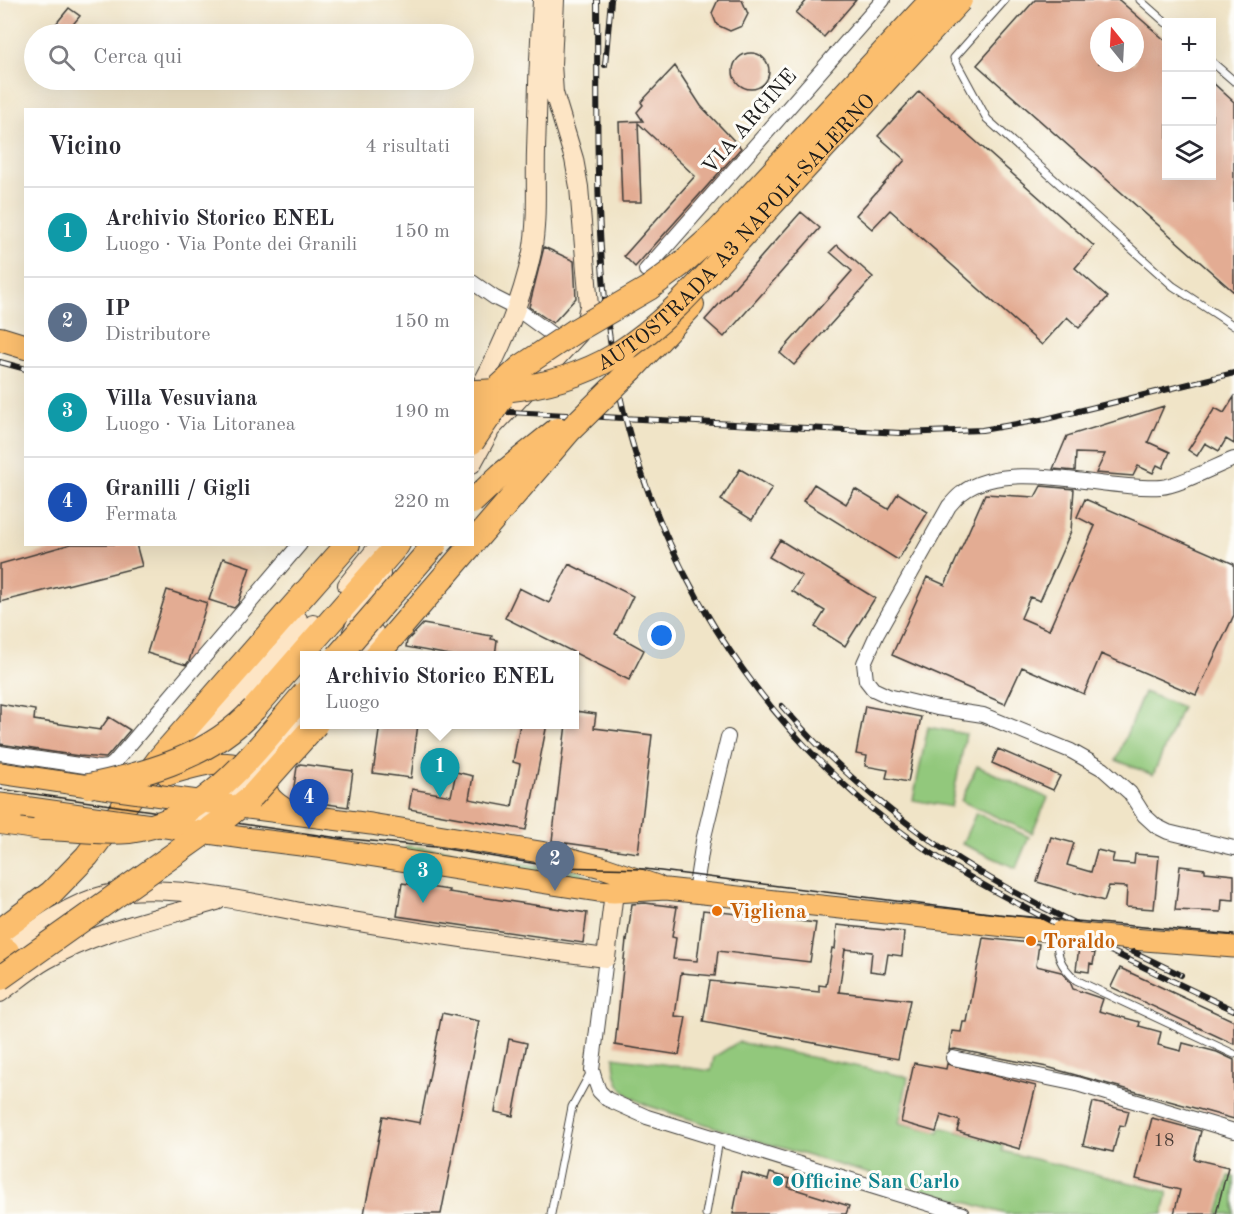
<!DOCTYPE html>
<html lang="it">
<meta charset="utf-8">
<style>
body{margin:0;font-family:"Old Standard TT",serif;background:#f2f2f3;color:#2b2b33}
.controls{position:absolute;right:18px;top:18px;display:grid;overflow:hidden;border-radius:0px;box-shadow:0 6px 24px #0002}
.controls button{width:54px;height:54px;display:grid;place-items:center;padding:0;border:0;border-bottom:2px solid #e1e1e2;background:#fff;color:#2b2b33;font:30px sans-serif}
.compass{position:absolute;left:1090px;top:18px;width:54px;height:54px;border-radius:50%;background:#fff;box-shadow:0 6px 24px #0002;rotate:342deg}
.you{position:absolute;left:662px;top:636px;width:21px;height:21px;margin:-15px;border:4px solid #fff;border-radius:50%;background:#1a73e8;box-shadow:0 0 0 9px #1a73e833}
.badge{display:grid;place-items:center;width:39px;height:39px;border-radius:50%;background:#111827;color:#fff;font-size:20px;font-weight:700}
.pin{position:absolute;translate:-50% -50px;filter:drop-shadow(0 2px 3px #0008)}
.pin::after{content:'';position:absolute;top:32px;width:21px;height:18px;background:inherit;clip-path:polygon(0 0,100% 0,50% 100%)}
.popup{position:absolute;left:300px;top:651px;width:279px;height:78px;box-sizing:border-box;display:grid;place-content:center;border-radius:0px;background:#fff;filter:drop-shadow(0 2px 4px #0005);font-size:20px;white-space:nowrap;color:#7c7c81}
.popup b{font-size:22px;color:#2b2b33}
.popup::after{content:'';position:absolute;left:50%;top:100%;margin-left:-12px;border:12px solid transparent;border-top-color:#fff}
.list{margin:0;padding:0;list-style:none}
h2{display:flex;justify-content:space-between;align-items:center;height:78px;margin:0;padding:0 24px;font-size:26px}
h2 small{font-size:20px;font-weight:400;color:#7c7c81}
.list li{display:grid;grid-template-columns:39px 1fr auto;gap:18px;align-items:center;box-sizing:border-box;height:90px;padding:0 24px;border-top:2px solid #e1e1e2}
.list b{display:block;font-size:22px;white-space:nowrap}
.list p{margin:0;font-size:20px;white-space:nowrap;color:#7c7c81}
.list em{font-size:20px;font-style:normal;color:#7c7c81}
.icon{flex:none;width:33px;height:33px;fill:none;stroke:currentColor;stroke-width:2;stroke-linecap:round;stroke-linejoin:round}
.map{position:relative;flex:none;width:1234px;height:1214px;overflow:hidden}
.search{position:absolute;background:#fff;box-shadow:0 6px 24px #0002;left:24px;top:24px;width:450px;height:66px;display:flex;align-items:center;gap:15px;box-sizing:border-box;padding:0 21px;border-radius:33px;color:#7c7c81;font-size:22px}
.panel{position:absolute;background:#fff;box-shadow:0 6px 24px #0002;left:24px;top:108px;width:450px;height:438px;border-radius:0px}
.map>svg:first-child{display:block}
</style>
<div class="map">
<svg width="1234" height="1214" viewBox="0 0 1234 1214">
<rect width="100%" height="100%" fill="#fdfcf7"/>
<filter id="ink" filterUnits="userSpaceOnUse"><feTurbulence type="fractalNoise" baseFrequency=".0167" numOctaves="2"/><feDisplacementMap in="SourceGraphic" scale="12" xChannelSelector="R" yChannelSelector="G"/><feConvolveMatrix kernelMatrix="1 2 1 2 8 2 1 2 1" color-interpolation-filters="sRGB"/></filter>
<filter id="wash" filterUnits="userSpaceOnUse"><feTurbulence type="fractalNoise" baseFrequency=".008" numOctaves="4" result="noise"/><feDisplacementMap in="SourceGraphic" scale="24" xChannelSelector="R" yChannelSelector="G"/><feGaussianBlur stdDeviation="1.35" result="paint"/><feColorMatrix in="noise" values="0 0 0 0 0 0 0 0 0 0 0 0 0 0 0 0 0 1.4 0 .05"/><feComposite in="paint" operator="in"/></filter>
<g filter="url(#wash)">
<rect width="100%" height="100%" fill="#f0e4c7"/>
<path fill="#92c87b" stroke="#57724c" stroke-width="1.5" d="M1144,692L1182,707L1153,775L1116,760Z
M928,727L966,734L951,807L913,800Z
M977,766L1048,798L1032,833L961,801Z
M976,813L1029,837L1016,868L962,844Z
M406,846L446,850L476,856L475,862L405,850Z
M483,857L558,869L579,870L596,883L482,864Z
M738,1042L908,1077L899,1123L939,1132L940,1127L1003,1144L1002,1151L1168,1192L1163,1214H1006L758,1141L649,1106C623,1095 614,1087 614,1057L711,1071L714,1057Z
M1229,1176L1234,1177V1214H1218Z"/>
<g id="blocks">
<path fill="#e3ac93" fill-rule="evenodd" d="M718,0H742L748,14L742,26L730,31L717,25L712,13Z
M807,0H856L824,37L796,13Z
M1035,0H1119L1167,42V176H1212V82L1234,102V292L977,65ZM1099,27H1135V63H1099Z
M69,8L80,16L65,34L55,25Z
M733 71a18 18 0 1 1 36 0a18 18 0 1 1-36 0Z
M675,66L701,106L741,148L635,267L624,256L695,176L638,123L641,202H622L619,122L643,121L637,112L643,105L641,102Z
M919,91L1094,246L1075,268L1108,297L1079,328L1067,317L1042,345L890,210L872,229L856,215L905,160L878,136Z
M801,212L820,228L724,337L705,320Z
M837,245L873,277L794,365L780,353L852,271L830,252Z
M544,247L574,261L576,298L553,323L529,307Z
M1234,397V444L1226,439L1219,451L1205,443L1197,456L1188,450L1215,408L1224,413Z
M1164,406L1148,442L1170,452L1163,468L1157,465L1153,473L1138,466L1133,476L1096,473L1105,454L1076,453L1075,471L1053,469L1067,436Z
M740,469L772,488L752,520L721,500Z
M814,484L846,504L855,489L888,509L898,493L928,512L898,560L803,501Z
M1041,486L1074,489L1071,531L1040,601L1030,597L1021,618L1049,630L1095,526L1077,517L1085,499L1234,564V615L1196,695L1101,654L1084,694L1022,667L1005,704L892,655L927,577L945,585L985,494L1035,497Z
M780,540L875,598L845,646L815,627L825,611L792,591L802,576L769,557Z
M71,544H136L142,566L0,602V564Z
M223,558L250,567L238,604L234,608L209,600Z
M569,564L633,596L615,634L644,650L629,680L505,618L519,588L549,603Z
M167,590L207,603L189,661L186,665L147,653Z
M423,624L492,636L491,639L497,640L495,656H455L406,647L407,641Z
M0,704L35,710L34,720L100,730L109,717L130,730L106,758L79,756L0,744Z
M865,706L921,717L908,782L886,778L888,770L865,766L867,756L856,754Z
M575,711L596,714L594,728L652,735L638,853L552,841L566,724H575Z
M380,724H418L411,778L373,773Z
M520,724H547L526,830L409,809L412,789L451,796L456,772L473,776L469,799L512,807L520,764L513,762Z
M998,749L1060,776L1053,790L992,763Z
M300,764L353,771L348,807L292,799L297,767Z
M1051,837L1074,843L1067,865L1091,872L1097,850L1114,854L1112,862L1134,864L1135,854L1159,856L1154,909L1126,907L1127,887L1109,886L1104,901L1037,882Z
M1180,866L1205,869V872L1234,875V900L1222,899L1221,912L1175,910Z
M402,883L449,890L448,892L587,913L583,943L397,916Z
M645,903L677,907L672,937L676,938L673,959L697,961L703,910L816,923L810,962L718,951L715,976L681,973L675,1016L686,1017L679,1055L615,1045L626,940L627,941L632,904Z
M837,925L904,932L902,956L888,954L885,973L870,971L872,952L845,949L839,992L910,1000L898,1059L703,1022L710,981L819,992V985L826,986L832,948L835,949Z
M983,938L1039,944L1036,966L1061,972L1070,982L1073,989L1103,999L1099,1011L1140,1022L1139,1026L1161,1032L1158,1045L1181,1051L1183,1043L1217,1052L1234,1060V1119L1047,1067L955,1049L949,1050L952,1031L961,1032L963,1022H967Z
M1079,947L1092,948V953H1095L1093,964L1090,963L1089,972L1076,970Z
M1120,968L1234,1021V1044L1111,987Z
M442,1013L479,1021L441,1214H364L383,1116L420,1123Z
M509,1039L527,1043L513,1116L495,1112Z
M914,1063L946,1069L947,1064L1036,1086L1020,1149L957,1131L960,1121L941,1115L936,1132L901,1122Z
M1093,1102L1129,1111L1125,1126L1120,1125L1113,1152L1083,1145Z
M1152,1118L1201,1131L1194,1159L1228,1167L1216,1214H1174L1180,1190L1136,1179Z
M741,1172L768,1180L770,1173L790,1179L788,1187L849,1206L846,1214H733Z"/>
</g>
</g>
<g filter="url(#ink)">
<use href="#blocks" fill-opacity="0" stroke="#3c3a36" stroke-width="1.5"/>
<g fill="none" stroke-linecap="round" stroke-linejoin="round">
<g stroke="#3c3a36" stroke-width="9">
<path id="lane" d="M1005,0L954,58L987,119L1173,286L1234,326
M1140,0L1166,23
M1212,62L1234,81
M1056,936C1058,958 1059,964 1076,980L1234,1054
M551,1214L572,1107L591,1072
M706,1214L719,1140"/>
</g>
<g stroke="#3c3a36" stroke-width="16">
<path id="street" d="M646,270L883,0
M472,282L495,298L517,309L565,344
M1234,459C1216,466 1178,486 1161,487C1105,491 1008,457 962,493C957,496 953,502 949,506L877,634L864,663L866,680L873,689L888,696L937,708L983,715L1071,751L1103,769L1130,793L1144,815L1156,826L1168,832L1234,848
M0,753L98,768L109,767L114,763L300,544
M695,892L703,841L728,737
M606,958L592,1070L595,1080L599,1091L607,1099L647,1117L962,1214
M953,1058L1077,1084L1234,1131"/>
</g>
<g stroke="#3c3a36" stroke-width="20">
<path id="secondary" d="M473,400C500,353 521,305 532,252C538,219 535,184 536,151C537,100 539,50 542,0
M491,429L579,334L586,319L589,306L579,187L574,159L554,93L552,64L555,0
M472,464L489,433
M347,585L380,544
M352,632L381,574
M354,656L374,632
M227,719L313,624
M192,737L225,705L298,619
M0,956C33,932 65,905 105,895C166,880 260,905 322,916C416,932 511,946 606,958L614,892
M0,993C15,982 30,969 46,960C98,930 160,918 217,901"/>
</g>
<g stroke="#3c3a36" stroke-width="23">
<path id="primary" d="M0,773L89,786
M167,775C198,765 234,753 261,778C265,782 266,789 269,795C274,803 283,807 290,813
M0,804L23,807
M248,808L371,824L552,854L602,867L657,886
M244,838L317,847L598,891L614,892L666,889L1060,932
M1132,939L1234,947"/>
</g>
<g stroke="#3c3a36" stroke-width="26">
<path id="highway" d="M0,339L26,347
M632,369L692,305
M376,656L472,544
M254,709L398,544
M0,822L42,828
M0,931L51,893L87,856L160,758L348,544
M0,952L7,951"/>
</g>
<use href="#lane" stroke="#fff" stroke-width="7"/>
<use href="#street" stroke="#fff" stroke-width="14"/>
<use href="#secondary" stroke="#fde5c5" stroke-width="18"/>
<use href="#primary" stroke="#fbbe6e" stroke-width="21"/>
<use href="#highway" stroke="#fbbe6e" stroke-width="24"/>
<path stroke="#1c1c1c" stroke-width="1.5" d="M0,789L339,838L435,847L555,867L645,869L998,914L1234,935"/>
<g stroke="#1c1c1c" stroke-width="6">
<path id="rail" d="M597,0C598,113 594,228 610,340C639,546 759,738 931,853C979,885 1030,910 1080,936C1131,961 1182,986 1234,1010
M605,65L611,0
M0,362L26,369
M472,410L901,433L982,430L1046,419L1234,373
M782,706C834,766 893,817 960,860C1029,904 1108,939 1181,975"/>
</g>
<use href="#rail" stroke="#fdfcf7" stroke-width="4" stroke-dasharray="11" stroke-linecap="butt"/>
<g stroke="#3c3a36" stroke-width="20" stroke-linecap="butt">
<path id="secondary-bridge" d="M175,827C233,806 267,761 305,715"/>
</g>
<g stroke="#3c3a36" stroke-width="23" stroke-linecap="butt">
<path id="primary-bridge" d="M97,787L248,808
M23,807L244,838
M1060,932L1132,939"/>
</g>
<g stroke="#3c3a36" stroke-width="26" stroke-linecap="butt">
<g id="highway-bridge">
<path id="s1" d="M472,392C522,391 573,381 616,355C672,320 715,265 760,217C826,145 893,72 960,0"/>
<path d="M472,412L521,367L575,331L649,288L680,265L718,231L932,0"/>
<path d="M472,442L501,399"/>
<path d="M472,502L501,475L557,430"/>
<path d="M472,544L569,431L632,369"/>
<path d="M338,656L435,544"/>
<path d="M89,786C150,773 211,756 254,709"/>
<path d="M42,828C71,828 99,834 129,831C208,821 256,749 305,693"/>
<path d="M0,978L224,819L253,795L316,724"/>
</g>
</g>
<use href="#secondary-bridge" stroke="#fde5c5" stroke-width="18"/>
<use href="#primary-bridge" stroke="#fbbe6e" stroke-width="21"/>
<use href="#highway-bridge" stroke="#fbbe6e" stroke-width="24"/>
</g>
</g>
<g fill="#e8710a" stroke="#fdfcf7" stroke-width="2">
<circle cx="717" cy="911" r="6"/>
<circle cx="1031" cy="941" r="6"/>
</g>
<circle fill="#0f9aa8" stroke="#fdfcf7" stroke-width="2" cx="778" cy="1181" r="6"/>
<g text-anchor="middle" stroke-width="6" stroke-linejoin="round" paint-order="stroke">
<g font-size="18" fill="#4e403a">
<text x="1164" y="1146">18</text>
</g>
<g font-size="21" fill="#1c1c1c" stroke="#fdfcf7">
<text transform="translate(749 121) rotate(-49)" y="7">VIA ARGINE</text>
<text dy="7" stroke="none"><textPath href="#s1" startOffset="322">AUTOSTRADA A3 NAPOLI-SALERNO</textPath></text>
</g>
<g font-size="21" font-weight="bold" fill="#c56008" stroke="#fdfcf7" text-anchor="start">
<text x="729" y="918">Vigliena</text>
<text x="1043" y="948">Toraldo</text>
</g>
<g font-size="21" font-weight="bold" fill="#0d838f" stroke="#fdfcf7" text-anchor="start">
<text x="790" y="1188">Officine San Carlo</text>
</g>
</g>
</svg>
<div class="controls">
<button>+</button>
<button>−</button>
<button><svg class="icon" aria-label="layers" viewBox="0 0 24 24"><path d="M12 4l9 5-9 5-9-5zM3 14l9 5 9-5"/></svg></button>
</div>
<svg class="compass" viewBox="-18 -18 36 36"><path d="M0-13l5 13h-10z" fill="#e53935"/><path d="M0 13l5-13h-10z" fill="#7c7c81"/></svg>
<div class="you"></div>
<div class="pin badge" style="left:440px;top:798px;background:#0f9aa8">1</div>
<div class="popup"><b>Archivio Storico ENEL</b>Luogo</div>
<div class="pin badge" style="left:555px;top:891px;background:#5c6f8a">2</div>
<div class="pin badge" style="left:423px;top:903px;background:#0f9aa8">3</div>
<div class="pin badge" style="left:309px;top:829px;background:#1a4fb4">4</div>
<div class="search"><svg class="icon" aria-label="search" viewBox="0 0 24 24"><circle cx="10" cy="10" r="6"/><path d="M15 15l6 6"/></svg>Cerca qui</div>
<section class="panel">
<h2>Vicino<small>4 risultati</small></h2>
<ul class="list">
<li><span class="badge" style="background:#0f9aa8">1</span><div><b>Archivio Storico ENEL</b><p>Luogo · Via Ponte dei Granili</p></div><em>150 m</em></li>
<li><span class="badge" style="background:#5c6f8a">2</span><div><b>IP</b><p>Distributore</p></div><em>150 m</em></li>
<li><span class="badge" style="background:#0f9aa8">3</span><div><b>Villa Vesuviana</b><p>Luogo · Via Litoranea</p></div><em>190 m</em></li>
<li><span class="badge" style="background:#1a4fb4">4</span><div><b>Granilli / Gigli</b><p>Fermata</p></div><em>220 m</em></li>
</ul>
</section>
</div>
